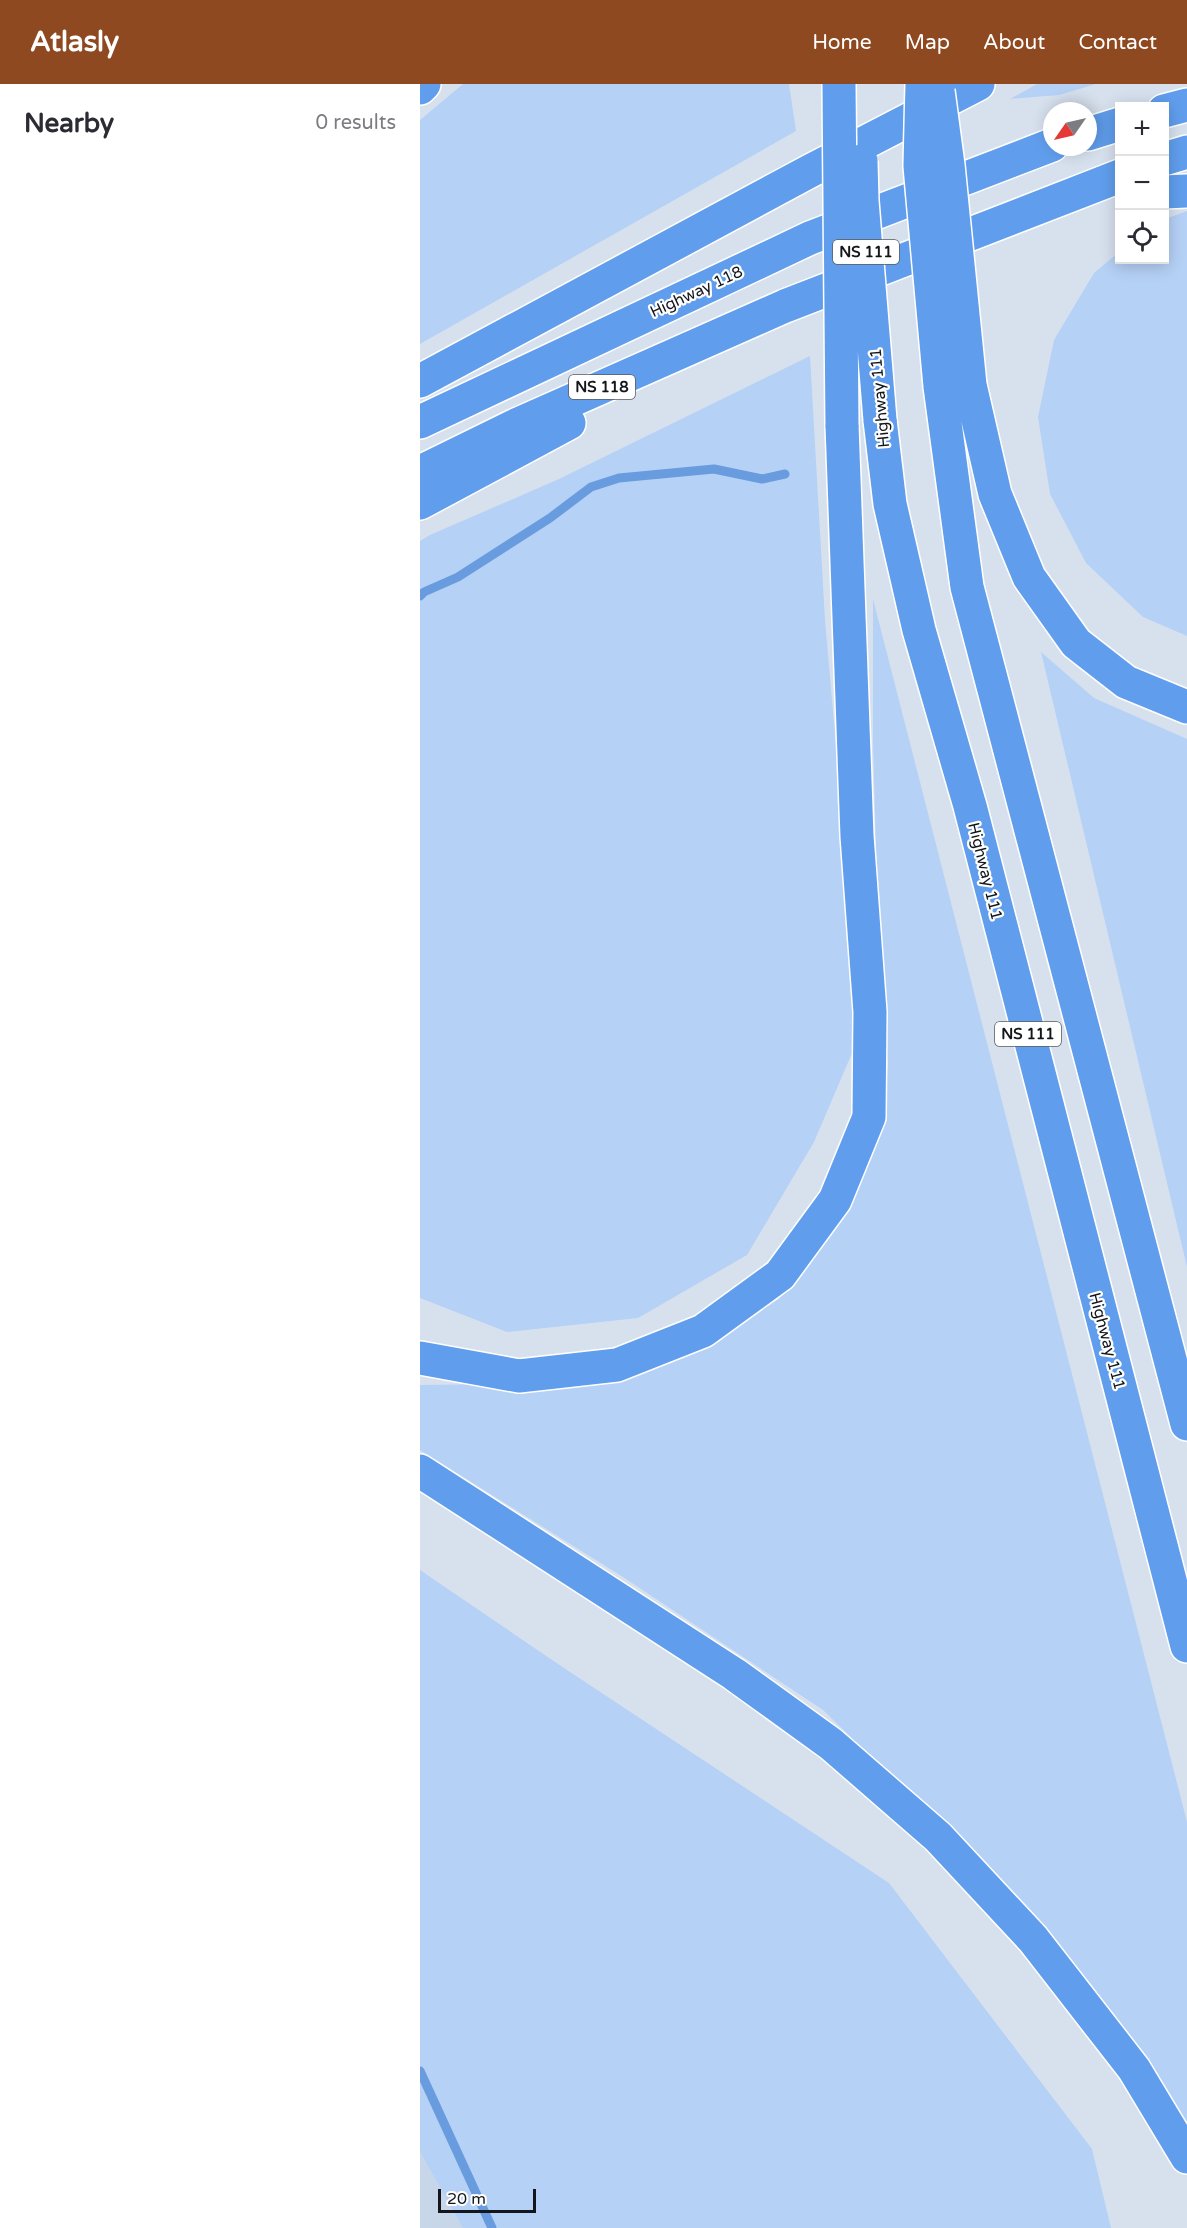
<!DOCTYPE html>
<meta charset="utf-8">
<style>
body{margin:0;font-family:"Varela Round",sans-serif;background:#f7f7f7;color:#2b2b33}
.controls{position:absolute;right:18px;top:18px;display:grid;overflow:hidden;border-radius:0px;box-shadow:0 3px 15px #0003}
.controls button{width:54px;height:54px;display:grid;place-items:center;padding:0;border:0;border-bottom:2px solid #e1e1e2;background:#fff;color:#2b2b33;font:30px sans-serif}
.compass{position:absolute;left:623px;top:18px;width:54px;height:54px;border-radius:50%;background:#fff;box-shadow:0 3px 15px #0003;rotate:236deg}
.scale{position:absolute;left:18px;bottom:15px;width:98px;box-sizing:border-box;padding-left:6px;border:3px solid #13161b;border-top:0;font-size:16px;line-height:21px;white-space:nowrap;color:#13161b;-webkit-text-stroke:4px #fff;paint-order:stroke}
.list{margin:0;padding:0;list-style:none}
h2{display:flex;justify-content:space-between;align-items:center;height:78px;margin:0;padding:0 24px;font-size:26px}
h2 small{font-size:20px;font-weight:400;color:#7c7c81}
.icon{flex:none;width:33px;height:33px;fill:none;stroke:currentColor;stroke-width:2;stroke-linecap:round;stroke-linejoin:round}
.map{position:relative;flex:none;width:767px;height:2144px;overflow:hidden}
header{display:flex;align-items:center;gap:36px;box-sizing:border-box;height:84px;padding:0 30px;background:#8e4920;color:#fff}
header strong{font-size:28px}
nav{display:flex;gap:33px;margin-inline-start:auto;font-size:21px}
main{display:flex}
aside{flex:1;background:#fff}
.map>svg:first-child{display:block}
</style>
<header>
<strong>Atlasly</strong>
<nav><a>Home</a><a>Map</a><a>About</a><a>Contact</a></nav>
</header>
<main>
<aside>
<h2>Nearby<small>0 results</small></h2>
<ul class="list">
</ul>
</aside>
<div class="map">
<svg width="767" height="2144" viewBox="0 0 767 2144">
<rect width="100%" height="100%" fill="#d7e1ee"/>
<path fill="#c7d6e9" d="M0,2068L43,2144H0Z"/>
<path fill="#b5d1f6" d="M43,0H369L376,47L0,260V36Z
M617,0H676L639,11L590,15Z
M767,127V552L723,533L666,479L630,410L618,333L634,256L674,189L699,168L700,176H744L745,135Z
M390,272L405,536L441,948L394,1058L327,1171L218,1234L87,1248L0,1214V457L10,451L139,395Z
M453,515L767,1738V2078L577,1797L403,1626L203,1493L0,1366V1301L83,1300L284,1264L359,1215L414,1134L468,984L458,831L453,657Z
M621,568L674,614L767,655V1183Z
M0,1486L138,1580L469,1799L672,2065L691,2144H43L0,2068Z"/>
<g fill="none" stroke-linecap="round" stroke-linejoin="round">
<path stroke="#699cde" stroke-width="9" d="M0,512L4,508L38,493L130,434L171,403L199,394L294,385L342,395L365,390
M0,1987L72,2144"/>
<g stroke="#fff" stroke-width="36">
<path id="highway" d="M0,4L4,0
M744,27L767,21
M668,50L700,40
M744,75L767,68
M744,108L767,107
M0,297L390,87L558,0
M550,301L575,410L609,493L656,559L706,598L767,623
M520,302L547,503L767,1340
M460,336L470,420L499,546L550,722L767,1562
M0,338L390,154L632,61
M0,388L94,342L365,222L700,92
M0,419L149,339
M0,1274L99,1292L197,1281L283,1247L360,1191L415,1116L449,1033L450,928L437,752L422,341
M0,1387L314,1590L411,1660L518,1753L613,1855L714,1985L767,2073"/>
</g>
<use href="#highway" stroke="#609eed" stroke-width="33"/>
<g stroke="#fff" stroke-width="36" stroke-linecap="butt">
<path id="highway-bridge" d="M419,0L422,341
M502,0L500,82L520,302
M518,7L528,81L550,301
M441,77L442,117L460,336"/>
</g>
<use href="#highway-bridge" stroke="#609eed" stroke-width="33"/>
</g>
<g text-anchor="middle" stroke-width="4.5" stroke-linejoin="round" paint-order="stroke">
<g fill="#fff" stroke="#5a5c5f" stroke-width="1.5">
<rect x="413" y="156" width="66" height="24" rx="4.5"/>
<rect x="149" y="291" width="66" height="24" rx="4.5"/>
<rect x="575" y="938" width="66" height="24" rx="4.5"/>
</g>
<g font-size="15" font-weight="bold" fill="#13161b">
<text x="446" y="173">NS 111</text>
<text x="182" y="308">NS 118</text>
<text x="608" y="955">NS 111</text>
</g>
<g font-size="16" fill="#13161b" stroke="#fff">
<text transform="translate(276 207) rotate(-25)" y="6">Highway 118</text>
<text transform="translate(459 314) rotate(-95)" y="6">Highway 111</text>
<text transform="translate(566 787) rotate(76)" y="6">Highway 111</text>
<text transform="translate(688 1257) rotate(75)" y="6">Highway 111</text>
</g>
</g>
</svg>
<div class="controls">
<button>+</button>
<button>−</button>
<button><svg class="icon" aria-label="locate" viewBox="0 0 24 24"><circle cx="12" cy="12" r="6"/><path d="M12 2v4M12 18v4M2 12h4M18 12h4"/></svg></button>
</div>
<svg class="compass" viewBox="-18 -18 36 36"><path d="M0-13l5 13h-10z" fill="#e53935"/><path d="M0 13l5-13h-10z" fill="#7c7c81"/></svg>
<div class="scale">20 m</div>
</div>
</main>
